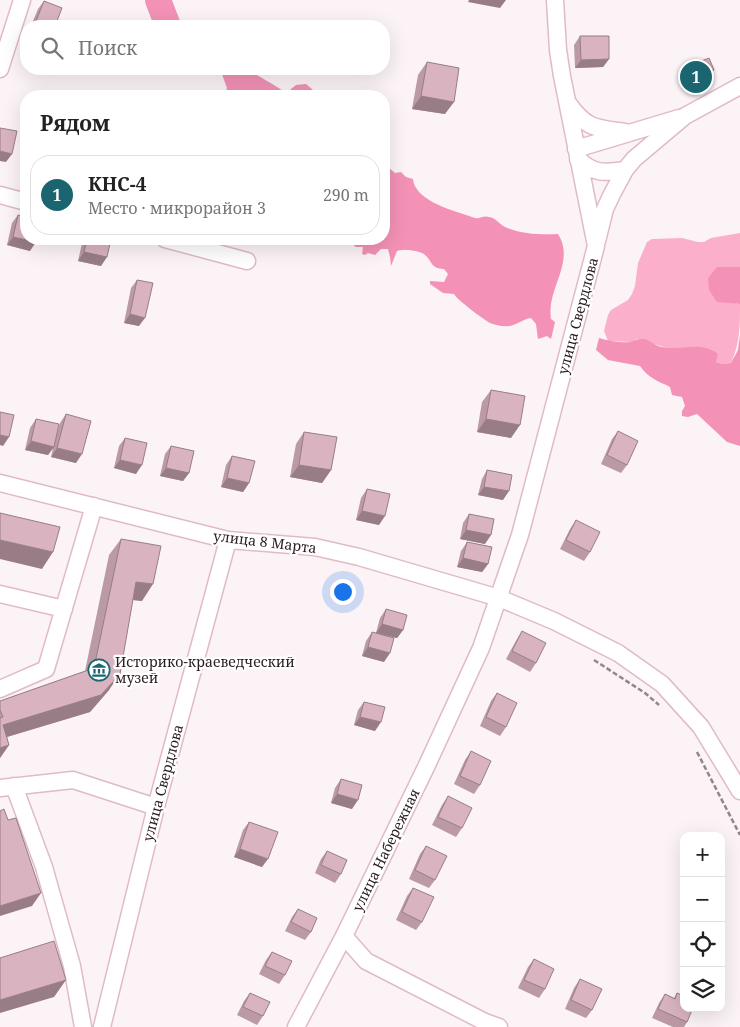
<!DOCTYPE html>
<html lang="ru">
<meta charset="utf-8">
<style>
body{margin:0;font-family:"Noto Serif",serif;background:#f2f2f2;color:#222}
.controls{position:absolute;right:15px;bottom:15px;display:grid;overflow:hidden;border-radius:10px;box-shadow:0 5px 20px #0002}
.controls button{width:45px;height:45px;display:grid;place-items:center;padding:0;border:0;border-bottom:1px solid #e0e0e0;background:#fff;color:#222;font:25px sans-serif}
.you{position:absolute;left:342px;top:591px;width:18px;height:18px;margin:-12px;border:4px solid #fff;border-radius:50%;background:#1a73e8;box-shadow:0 0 0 8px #1a73e833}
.badge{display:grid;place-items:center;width:32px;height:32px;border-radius:50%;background:#1a6570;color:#fff;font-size:16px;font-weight:700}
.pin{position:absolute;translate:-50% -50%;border:2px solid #fff;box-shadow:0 1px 5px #0006}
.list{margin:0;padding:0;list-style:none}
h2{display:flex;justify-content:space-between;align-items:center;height:65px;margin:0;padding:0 20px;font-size:21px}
h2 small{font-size:16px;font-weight:400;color:#767676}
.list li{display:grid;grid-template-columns:32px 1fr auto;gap:15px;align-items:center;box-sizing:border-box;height:80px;margin:0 10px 10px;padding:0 10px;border:1px solid #e0e0e0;border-radius:20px}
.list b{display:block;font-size:19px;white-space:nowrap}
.list p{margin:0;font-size:16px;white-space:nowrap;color:#767676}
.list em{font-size:16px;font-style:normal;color:#767676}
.icon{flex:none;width:28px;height:28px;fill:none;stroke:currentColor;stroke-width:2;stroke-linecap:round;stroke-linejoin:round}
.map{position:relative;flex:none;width:740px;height:1027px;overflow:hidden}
.search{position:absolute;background:#fff;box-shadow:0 5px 20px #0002;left:20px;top:20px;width:370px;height:55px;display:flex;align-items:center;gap:12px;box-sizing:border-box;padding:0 18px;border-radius:20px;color:#767676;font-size:19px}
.panel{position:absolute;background:#fff;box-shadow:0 5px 20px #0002;left:20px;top:90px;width:370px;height:155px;border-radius:20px}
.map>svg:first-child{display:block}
</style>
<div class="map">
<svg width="740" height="1027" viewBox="0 0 740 1027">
<rect width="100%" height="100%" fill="#fbf3f6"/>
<path fill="#fbafca" d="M740,233V267H717L736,304H740C740,326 740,343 731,363L722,364L637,339L632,342L608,341L604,331L608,315L611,310L628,300L632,294L635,286L638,263L647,242L652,239L682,238L698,242H704L711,238Z"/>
<path fill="#f392b6" d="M220,69C228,69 237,67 245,69C249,70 282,89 286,93L296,85L306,84L320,96H224L227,88Z
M388,167L395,173L401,172L406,177L413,179C415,202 456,211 475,218C480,219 484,215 489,217C496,218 499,224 505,227C521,234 541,235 558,234C576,263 546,288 551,319L555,322L551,339L547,336L538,339L536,324L531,318C523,319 517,325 509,326C503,327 496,325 490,323C483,319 456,299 454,294L443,293L430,284V281L444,282L448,274L444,269C430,268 433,262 425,255C420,250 403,249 397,251L391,266L390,257L388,249H381L375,255L368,253L365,255L362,254L363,247H356L345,239H384V170Z
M717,267H740V304L717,302L709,290L708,278Z
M740,335V446L727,442L697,414L688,417L682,416V411L685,406L682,397L672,395L670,387C658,381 648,378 640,366L608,360L596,350L599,338C609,341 619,343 630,342C635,341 638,338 644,339C650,340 655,346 662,347C681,351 701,340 718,354L716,362L722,364L731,363L738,350Z"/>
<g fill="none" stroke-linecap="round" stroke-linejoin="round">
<path stroke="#f392b6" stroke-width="26" d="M158,0L168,26"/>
<g stroke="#e1bac7" stroke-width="19">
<path id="minor" d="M0,69L22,0
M568,103C586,129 596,128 625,132
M576,149L679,118
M578,159C593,174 604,173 625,170
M0,195L26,202
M165,239L247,261
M597,241L605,209L612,194L625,170L634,159L685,116L740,86
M0,483L228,540L315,547L359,557L499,598L554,621L618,653L662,684L701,727L740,791
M0,594L64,609
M0,689L46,669L94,506
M14,786L44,867L72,966L83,1027
M0,788L73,780L156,807
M344,936L366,961L485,1022L499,1027
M102,1027L156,807L228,540
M296,1027L344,936L427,765L481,648L520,535L596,246L562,76L558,50L555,0"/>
</g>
<path stroke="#91868a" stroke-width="2.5" stroke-dasharray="5 2.5" stroke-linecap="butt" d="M594,660L645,693L659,705
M697,752L740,835"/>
<use href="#minor" stroke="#fff" stroke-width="16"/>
</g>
<path fill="#bb9aa5" d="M44,1L55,26H31L38,9Z
M580,36L609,59L603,67L575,68L574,45Z
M427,62L445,114L412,109L418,75Z
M689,66L708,79L689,87L683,75Z
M18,215L30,251L7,245L12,223Z
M83,239H111L101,266L78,261Z
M137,280L139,326L124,323L131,288Z
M491,390L511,438L477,432L482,402Z
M66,414L76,463L51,457L53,448L48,455L25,450L30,428L36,419L58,430L60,423Z
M618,431L627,465L621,473L601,464L612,439Z
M304,432L331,470L322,483L290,477L296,444Z
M125,438L136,474L114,468L119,446Z
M171,446L189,473L183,481L160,476L165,454Z
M232,456L249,483L243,492L221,487L226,465Z
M487,470L503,500L478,495L482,479Z
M367,489L379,525L356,520L361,498Z
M469,514L485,544L460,539L463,523Z
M576,520L590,552L584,561L560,549L570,529Z
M121,539L142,601L133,600L109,690L90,712L7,737L9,745L0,758V701L85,671L109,555Z
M467,542L488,564L482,572L457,567L461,551Z
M386,609L403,630L397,638L376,633L380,618Z
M522,631L536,663L530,672L506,659L517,639Z
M372,632L384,662L362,656L366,641Z
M497,693L506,727L500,736L480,726L491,701Z
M364,702L375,731L354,725L358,710Z
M471,751L480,785L474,794L454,784L465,760Z
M341,779L352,809L331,803L335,788Z
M448,796L462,828L456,837L432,825L442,805Z
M249,822L262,867L234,857L243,830Z
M426,846L435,880L429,888L409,879L420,854Z
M327,851L341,874L335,883L315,873L321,859Z
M413,888L422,922L416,930L396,920L407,896Z
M298,909L311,932L305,940L285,931L292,917Z
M272,952L285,975L279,984L259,974L266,960Z
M534,959L545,989L539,998L518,988L528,967Z
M580,979L592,1010L586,1018L565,1009L574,988Z
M250,993L263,1016L257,1025L237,1015L244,1001Z
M677,993L683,1003L687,1022L684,1027H673L652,1018L659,1003L665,994L674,998Z"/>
<path fill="#987d86" d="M469,0H506L500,8L468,2Z
M609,59L603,67L575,68L581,60Z
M714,70L708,79L689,87L694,78Z
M421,96L454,102L445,114L412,109Z
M0,151L12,154L6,162L0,161Z
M13,237L36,242L30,251L7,245Z
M84,252L107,257L101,266L78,261Z
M130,314L145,318L139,326L124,323Z
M486,419L520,425L511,438L477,432Z
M0,435L9,437L3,446L0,445Z
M31,441L54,447L48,455L25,450Z
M57,448L82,454L76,463L51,457Z
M120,460L142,465L136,474L114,468Z
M299,465L331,470L322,483L290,477Z
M166,468L189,473L183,481L160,476Z
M227,478L249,483L243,492L221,487Z
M484,487L509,491L503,500L478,495Z
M362,511L385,516L379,525L356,520Z
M466,530L491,535L485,544L460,539Z
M0,540L53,552L42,569L0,559Z
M463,558L488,564L482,572L457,567Z
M136,582L153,584L142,601L124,599Z
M382,624L403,630L397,638L376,633Z
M368,647L390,653L384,662L362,656Z
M120,674L109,690L90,712L0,739L3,725Z
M360,717L381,722L375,731L354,725Z
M9,745L0,758V748Z
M337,794L358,800L352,809L331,803Z
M240,849L268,859L262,867L234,857Z
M41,893L32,906L0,916V906Z
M66,980L54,997L0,1013V1000Z"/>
<path fill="#d9b3c0" stroke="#987d86" d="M44,1L62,8L55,26H34Z
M580,36H609V59L581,60Z
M709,58L714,70L694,78L689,66Z
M427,62L459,68L454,102L421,96Z
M0,128L17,131L12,154L0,151Z
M18,215L26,217V239H36V242L13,237Z
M87,239H111L107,257L84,252Z
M137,280L153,283L145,318L130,314Z
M491,390L525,396L520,425L486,419Z
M0,412L14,415L9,437L0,435Z
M66,414L91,421L82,454L57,448Z
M36,419L59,424L54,447L31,441Z
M618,431L638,441L627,465L607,455Z
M304,432L337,437L331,470L299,465Z
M125,438L147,443L142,465L120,460Z
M171,446L194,451L189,473L166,468Z
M232,456L255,461L249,483L227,478Z
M487,470L512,475L509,491L484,487Z
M367,489L390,494L385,516L362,511Z
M0,513L60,527L53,552L0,540Z
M469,514L494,519L491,535L466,530Z
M576,520L600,532L590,552L566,540Z
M121,539L161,546L153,584L136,582L120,674L101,695L3,725L9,745L0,748V718L3,717L0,710V701L94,668Z
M467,542L492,547L488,564L463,558Z
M386,609L407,615L403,630L382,624Z
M522,631L546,643L536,663L512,651Z
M372,632L394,638L390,653L368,647Z
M497,693L517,703L506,727L486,717Z
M364,702L385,707L381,722L360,717Z
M471,751L491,761L480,785L460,776Z
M341,779L362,785L358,800L337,794Z
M448,796L472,808L462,828L438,817Z
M4,809L8,820L16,818L41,893L0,906V811Z
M249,822L278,832L268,859L240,849Z
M426,846L447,856L435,880L415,870Z
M327,851L347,860L341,874L321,865Z
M413,888L434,897L422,922L402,912Z
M298,909L317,918L311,932L291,922Z
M54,941L66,980L0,1000V958Z
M272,952L292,961L285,975L265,966Z
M534,959L554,969L545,989L524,980Z
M580,979L602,989L592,1010L571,1000Z
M250,993L270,1002L263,1016L243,1007Z
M677,993L684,996V1008H693L687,1022L658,1009L665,994L675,999Z"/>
<defs>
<g id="museum-ring" transform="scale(1.125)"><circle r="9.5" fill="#fff" stroke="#1a6570" stroke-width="1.5"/><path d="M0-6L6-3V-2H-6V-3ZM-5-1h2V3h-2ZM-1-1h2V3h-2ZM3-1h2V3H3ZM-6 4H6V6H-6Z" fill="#1a6570"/></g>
</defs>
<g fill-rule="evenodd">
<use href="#museum-ring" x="99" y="670"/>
</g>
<g text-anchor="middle" stroke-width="4.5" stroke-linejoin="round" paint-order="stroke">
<g font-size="14" fill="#2a1c21" stroke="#fff">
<text transform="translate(578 316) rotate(-75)" y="5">улица Свердлова</text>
<text transform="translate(265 542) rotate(7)" y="5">улица 8 Марта</text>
<text transform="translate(163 783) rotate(-75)" y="5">улица Свердлова</text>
<text transform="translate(386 850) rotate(-64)" y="5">улица Набережная</text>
</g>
<g font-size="14" fill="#2a1c21" stroke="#fff" text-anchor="start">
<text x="115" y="667">Историко-краеведческий<tspan x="115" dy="16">музей</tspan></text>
</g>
</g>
</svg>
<div class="controls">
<button>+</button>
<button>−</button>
<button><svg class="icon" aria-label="locate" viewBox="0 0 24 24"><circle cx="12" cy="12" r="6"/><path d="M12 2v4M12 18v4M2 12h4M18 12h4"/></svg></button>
<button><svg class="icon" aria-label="layers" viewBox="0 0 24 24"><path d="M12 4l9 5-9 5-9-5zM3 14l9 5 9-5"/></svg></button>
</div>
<div class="you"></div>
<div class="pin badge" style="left:696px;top:77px">1</div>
<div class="search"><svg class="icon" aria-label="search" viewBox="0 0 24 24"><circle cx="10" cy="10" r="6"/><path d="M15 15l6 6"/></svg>Поиск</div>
<section class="panel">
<h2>Рядом<small></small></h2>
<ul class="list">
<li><span class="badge">1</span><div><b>КНС-4</b><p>Место · микрорайон 3</p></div><em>290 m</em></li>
</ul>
</section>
</div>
